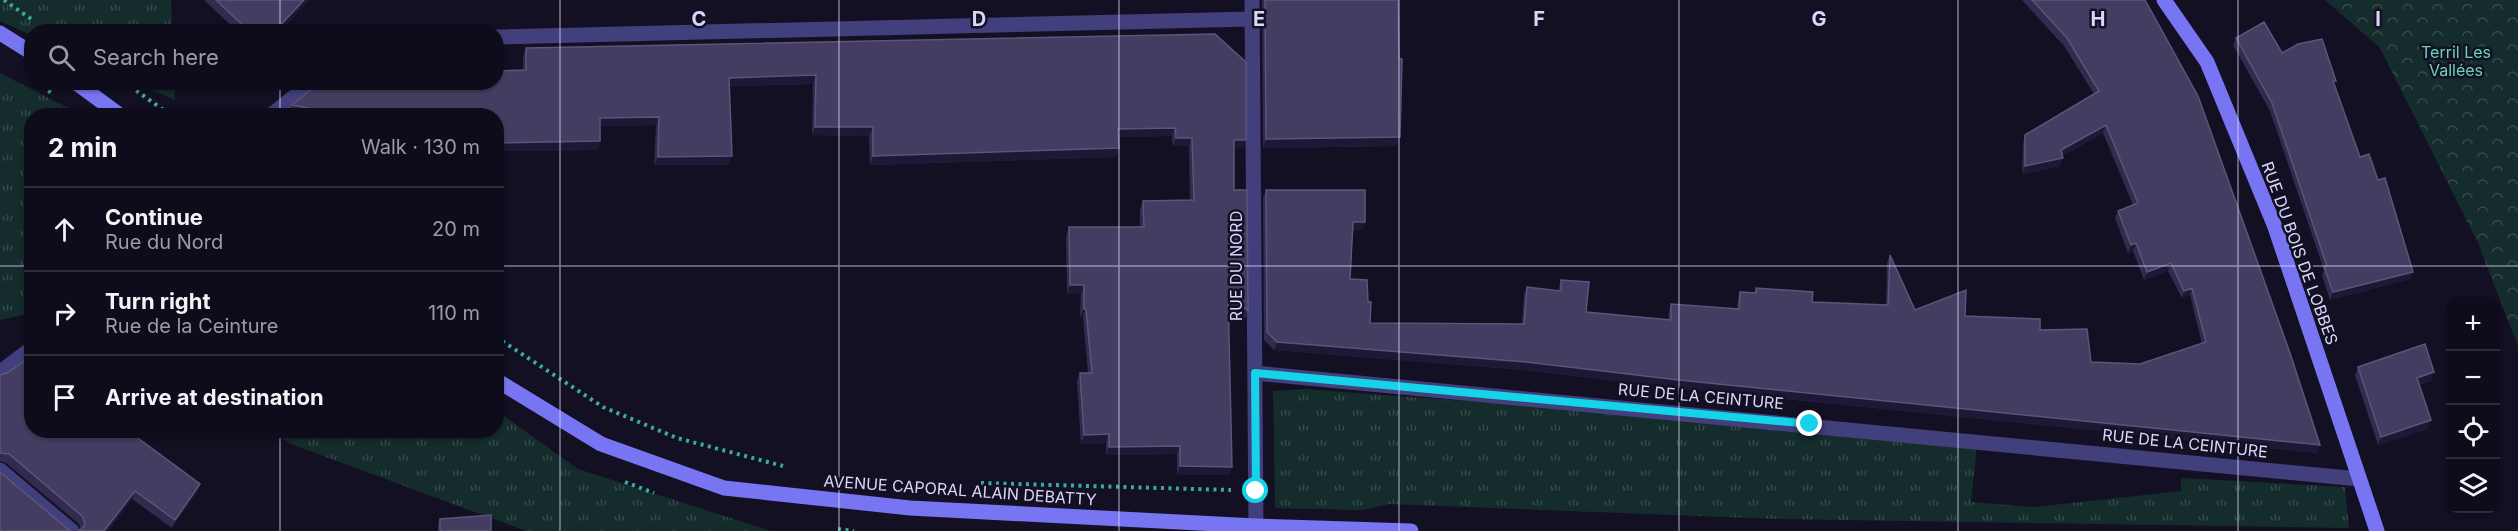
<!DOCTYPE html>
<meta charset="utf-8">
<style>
body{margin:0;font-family:Inter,sans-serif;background:#1c1a27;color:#f1f3f6}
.controls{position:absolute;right:18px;bottom:18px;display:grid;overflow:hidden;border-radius:12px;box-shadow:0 2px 4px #0004}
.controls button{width:54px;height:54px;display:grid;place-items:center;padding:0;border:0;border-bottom:2px solid #2e2c39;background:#0e0c1a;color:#f1f3f6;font:30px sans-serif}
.stop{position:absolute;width:18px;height:18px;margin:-14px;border:4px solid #15d3e8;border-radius:50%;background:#fff}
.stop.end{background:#15d3e8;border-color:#fff;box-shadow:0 2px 6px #0008}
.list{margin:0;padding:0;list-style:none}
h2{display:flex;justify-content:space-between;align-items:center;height:78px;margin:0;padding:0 24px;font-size:26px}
h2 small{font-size:20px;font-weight:400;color:#9b9ba2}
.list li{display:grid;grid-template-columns:39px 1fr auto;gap:18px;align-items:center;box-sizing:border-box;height:84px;padding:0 24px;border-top:2px solid #2e2c39}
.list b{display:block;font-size:22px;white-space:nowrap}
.list p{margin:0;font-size:20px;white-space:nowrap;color:#9b9ba2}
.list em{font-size:20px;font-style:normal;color:#9b9ba2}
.icon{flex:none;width:33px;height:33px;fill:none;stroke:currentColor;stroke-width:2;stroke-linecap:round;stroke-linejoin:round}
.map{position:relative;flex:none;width:2518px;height:531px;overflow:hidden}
.search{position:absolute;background:#0e0c1a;box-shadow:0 2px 4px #0004;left:24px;top:24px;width:480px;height:66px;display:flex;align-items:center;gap:15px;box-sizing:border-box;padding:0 21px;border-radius:24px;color:#9b9ba2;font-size:22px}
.panel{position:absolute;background:#0e0c1a;box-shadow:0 2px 4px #0004;left:24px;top:108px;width:480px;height:330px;border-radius:24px}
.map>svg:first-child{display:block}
</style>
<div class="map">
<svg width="2518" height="531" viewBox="0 0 2518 531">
<defs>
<pattern id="grass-tufts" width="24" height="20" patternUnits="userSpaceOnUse" patternTransform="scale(1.5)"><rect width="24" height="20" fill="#142c2b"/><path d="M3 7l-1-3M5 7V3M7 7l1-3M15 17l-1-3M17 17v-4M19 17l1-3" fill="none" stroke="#364a4b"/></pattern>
<pattern id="forest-crowns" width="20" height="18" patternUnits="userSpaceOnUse" patternTransform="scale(1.5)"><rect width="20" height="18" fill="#142c2b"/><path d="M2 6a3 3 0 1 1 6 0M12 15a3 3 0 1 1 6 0" fill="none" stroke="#364a4b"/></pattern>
</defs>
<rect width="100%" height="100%" fill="#131023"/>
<path fill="url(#grass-tufts)" d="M0,0H171L172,31L32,32L31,35L0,21Z
M0,73L82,115L32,116L31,308L23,315L0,320Z
M136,83H174L175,100Z
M1304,389L1692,418L1977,446L1971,502L2035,507L2181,491V478L2345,487L2349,528L1778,519L1390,504L1362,510L1275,508L1273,391Z
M497,411L578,469L771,531H526L291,444L270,431L496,430Z"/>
<path fill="url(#forest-crowns)" d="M2325,0H2518V346L2478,243L2380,48Z"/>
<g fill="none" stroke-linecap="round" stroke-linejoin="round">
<path stroke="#3aaba4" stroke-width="4" stroke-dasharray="3 4.5" stroke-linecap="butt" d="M4,0L34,21
M36,82L53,94
M124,82L172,116
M496,337L603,407L677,438L783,466
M625,482L654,493
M981,483L1231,490
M838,529L854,531"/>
<path stroke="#423f7d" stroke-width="15" d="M1252,0L1256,531
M496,37L1252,19
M270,116L313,82
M0,372L32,348
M1255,373L2359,479
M0,470L72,531"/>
<path stroke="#7875f3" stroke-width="15" d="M2164,0L2207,62L2275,227L2377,531
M0,33L32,53
M75,82L121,116
M496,380L601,444L724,488L910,508L1256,526L1411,531"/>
</g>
<path fill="#322b4f" d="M204,0H309L279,32H238Z
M1262,0H1398L1397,146L1263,148Z
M2022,0H2145L2320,445L2317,453L1676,388L1523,370L1274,350L1264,340L1263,198L1266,190L1365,222L1362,230H1353L1350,279L1370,323L1522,324L1524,294L1527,287L1559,291V288L1561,280L1586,312L1668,320L1669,311L1671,304L1737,309L1738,300L1740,292L1755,293L1756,288L1812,302L1886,305L1887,263L1890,255L1915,310L1965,316L2040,330L2091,362L2140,364L2202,344L2190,295L2182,298L2168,271L2144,280L2133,251L2128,253L2115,218L2118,211L2133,205L2103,133L2062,156L2060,166L2022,174L2023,143L2025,135L2094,94L2064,46Z
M1215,34L1246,140L1243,148H1234V190L1248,311L1245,319L1228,302L1229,475H1177V454L1106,455V443L1081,444L1077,381L1080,373H1088L1083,317H1080L1081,293L1067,294L1066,236L1069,227H1140V209L1143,201L1190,200L1189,146H1173L1172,136L1119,137V148L1116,157L870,165L869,136L812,135L813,84L729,86L732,156L728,165H654L656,125L600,126V141L597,150L496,151V116H299L289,114L292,105L523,70V57L526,48Z
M2236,38L2282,53L2334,84L2360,157L2410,279L2330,300L2322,275L2324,270L2270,111L2233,45Z
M2358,367L2431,381L2419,385L2428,429L2378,445L2355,375Z
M9,372L32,430L200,484L197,492L172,528L132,499L108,531H78L81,530L79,524L6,463L0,461V375Z
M440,519L491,531H438V524Z"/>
<path fill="#1e1836" d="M304,0H309L279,32H274Z
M816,75L813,84L726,86L729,78Z
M659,117L656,125L597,126L600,118Z
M2106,125L2103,133L2058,158L2061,150Z
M815,127H873L869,136L812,135Z
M1175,128L1172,136L1115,137L1118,129Z
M1400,137L1397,146L1263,148L1266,139Z
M1176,138H1192L1189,146H1173Z
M1234,140H1246L1243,148L1231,149Z
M600,141L597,150L496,151V143Z
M1119,148L1116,157L870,165L873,156Z
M732,156L728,165H654L658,157Z
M2063,158L2060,166L2022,174L2025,166Z
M1353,222H1365L1362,230H1350Z
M2136,243L2133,251L2128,253L2131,245Z
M2171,263L2168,271L2144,280L2147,272Z
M2413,272L2410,279L2330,300L2333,292Z
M1070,285H1084L1081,293L1067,294Z
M2192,288L2190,295L2182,298L2184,291Z
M1084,309H1086L1083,317H1080Z
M1277,342L1526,362L2320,445L2317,453L1676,388L1523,370L1274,350Z
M2434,372L2431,381L2414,386L2417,378Z
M2431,420L2428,429L2378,445L2381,437Z
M1109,434L1106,443L1081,444L1084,435Z
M1180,446L1177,454L1106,455L1109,447Z
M1180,466L1232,467L1229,475H1177Z
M200,484L197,492L172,528L175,520Z
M135,491L132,499L108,531H104Z"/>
<path fill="#443d61" stroke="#5b557a" stroke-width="1.5" d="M216,0H304L274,32H250Z
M1265,0H1398L1399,59H1402L1400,137L1266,139Z
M2032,0H2145L2198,96L2290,353L2320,445L1679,380L1526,362L1277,342L1267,332L1266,190H1365V222H1353L1350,279L1367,280L1368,302H1371L1370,323L1524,324L1527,287L1561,291V280L1589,282L1586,312L1671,320V304L1739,309L1740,292L1756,293V288L1813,292L1812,302L1888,305L1890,255L1915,310L1966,290L1965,316L2040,319V330L2087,329L2091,362L2140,364L2206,342L2192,288L2184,291L2171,263L2147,272L2136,243L2131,245L2118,211L2138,203L2106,125L2061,150L2063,158L2025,166V135L2099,91L2067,38Z
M2264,22L2282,53L2298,44L2322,39L2336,81H2333L2360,157L2369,154L2378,180L2385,178L2413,272L2333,292L2324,267L2327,266L2272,103L2236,38Z
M1215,34L1246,62V140H1234V190H1247L1248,311L1228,291L1232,467L1180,466V446L1109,447V434L1084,435L1080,373H1092L1086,309H1084V285H1070L1069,227H1144L1143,201L1194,200L1192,138H1176L1175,128L1118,129L1119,148L873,156V127H815L816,75L729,78L732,156L658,157L659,117L600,118V141L496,143V116H313L319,110L292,105L312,89L341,82H496V71L526,70V48Z
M2425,344L2434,372L2417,378L2431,420L2381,437L2358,367Z
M32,355V430H127L200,484L175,520L135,491L104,531H78L82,529L85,524L82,516L9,454L0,453V375L9,372Z
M0,472L69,530L71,531H0Z
M491,515V531H440V519Z"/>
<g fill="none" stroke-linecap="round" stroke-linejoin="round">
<path stroke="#15d3e8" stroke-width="8" d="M1256,491L1255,373L1810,424"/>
</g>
<path fill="none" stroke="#dad6fb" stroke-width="1.5" stroke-opacity="0.55" d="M280,0V32M560,0V531M839,0V531M1119,0V531M1399,0V531M1679,0V531M1958,0V531M2238,0V531M280,82V116M0,266H32M496,266H2518M280,430V531"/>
<g text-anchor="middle" stroke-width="5" stroke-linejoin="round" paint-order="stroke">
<g font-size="16" fill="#68d5b9" stroke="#131023">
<text x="2456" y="58">Terril Les<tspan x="2456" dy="18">Vallées</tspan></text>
</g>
<g font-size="16" fill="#dad6fb" stroke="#131023">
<text transform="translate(2300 253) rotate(70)" y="6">RUE DU BOIS DE LOBBES</text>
<text transform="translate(1236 266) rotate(-90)" y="6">RUE DU NORD</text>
<text transform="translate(1701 396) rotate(5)" y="6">RUE DE LA CEINTURE</text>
<text transform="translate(2185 443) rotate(6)" y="6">RUE DE LA CEINTURE</text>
<text transform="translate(960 490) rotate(4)" y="6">AVENUE CAPORAL ALAIN DEBATTY</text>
</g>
</g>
<g font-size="20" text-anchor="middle" font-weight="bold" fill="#dad6fb" stroke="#131023" stroke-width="5" stroke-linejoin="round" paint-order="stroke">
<text x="699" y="26">C</text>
<text x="979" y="26">D</text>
<text x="1259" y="26">E</text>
<text x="1539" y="26">F</text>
<text x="1819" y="26">G</text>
<text x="2098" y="26">H</text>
<text x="2378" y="26">I</text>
</g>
</svg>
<div class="controls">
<button>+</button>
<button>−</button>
<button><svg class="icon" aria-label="locate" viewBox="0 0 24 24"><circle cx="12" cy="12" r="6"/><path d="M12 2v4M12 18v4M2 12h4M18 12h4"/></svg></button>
<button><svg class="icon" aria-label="layers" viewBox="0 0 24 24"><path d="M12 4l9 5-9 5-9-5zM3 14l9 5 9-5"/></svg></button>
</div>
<div class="stop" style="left:1256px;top:491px"></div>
<div class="stop end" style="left:1810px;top:424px"></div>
<div class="search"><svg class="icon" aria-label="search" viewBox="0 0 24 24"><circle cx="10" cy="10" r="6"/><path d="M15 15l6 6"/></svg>Search here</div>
<section class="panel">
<h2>2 min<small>Walk · 130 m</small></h2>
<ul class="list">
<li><svg class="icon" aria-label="ahead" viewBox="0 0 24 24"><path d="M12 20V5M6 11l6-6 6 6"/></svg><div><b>Continue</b><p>Rue du Nord</p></div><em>20 m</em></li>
<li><svg class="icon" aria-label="right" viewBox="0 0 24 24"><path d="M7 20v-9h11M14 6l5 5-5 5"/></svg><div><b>Turn right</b><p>Rue de la Ceinture</p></div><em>110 m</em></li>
<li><svg class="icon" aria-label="arrive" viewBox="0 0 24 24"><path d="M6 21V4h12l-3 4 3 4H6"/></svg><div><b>Arrive at destination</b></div></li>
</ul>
</section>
</div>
